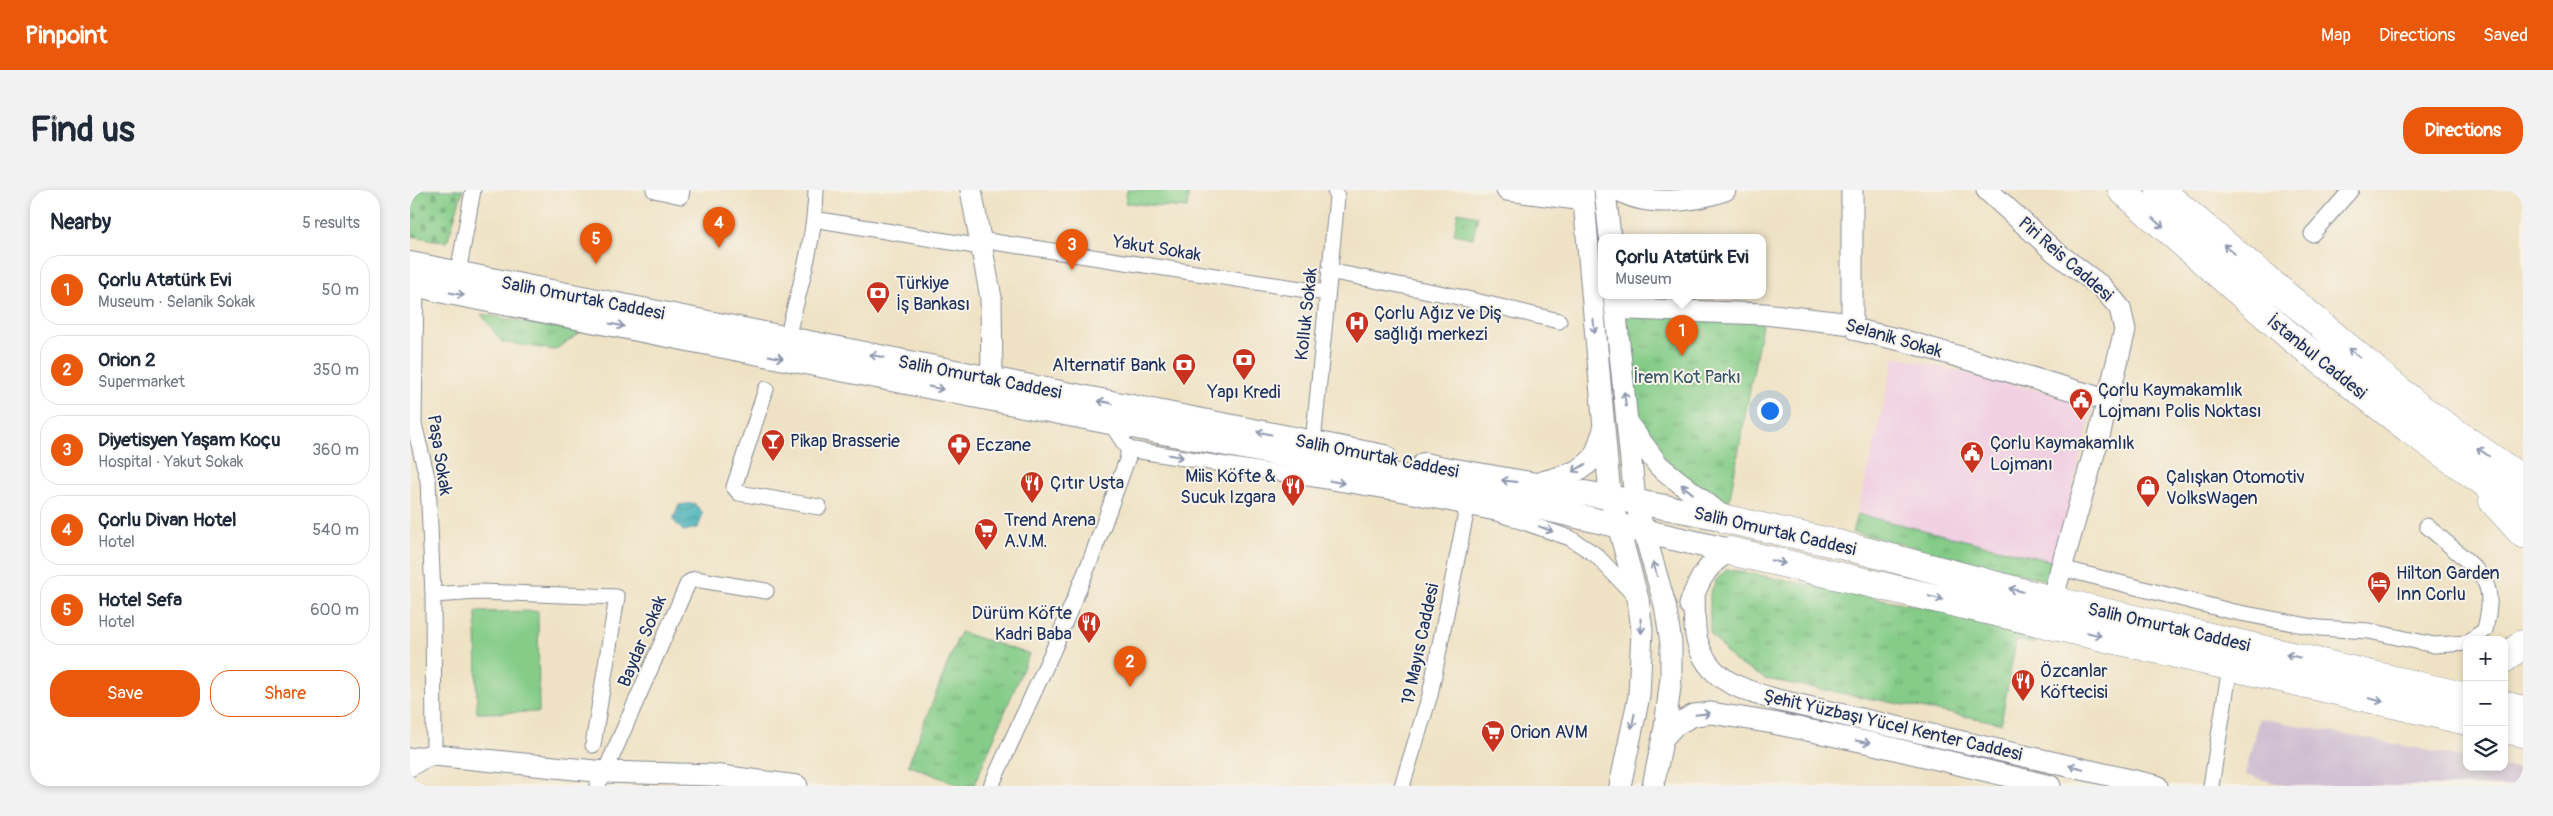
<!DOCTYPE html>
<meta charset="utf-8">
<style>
body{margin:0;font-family:Pangolin,sans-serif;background:#f2f2f3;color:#1f2937}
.controls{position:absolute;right:15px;bottom:15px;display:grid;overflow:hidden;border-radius:10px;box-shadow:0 2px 8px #0003}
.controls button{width:45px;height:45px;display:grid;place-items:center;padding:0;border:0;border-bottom:1px solid #e0e1e3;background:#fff;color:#1f2937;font:25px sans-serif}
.you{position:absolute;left:1359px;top:220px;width:18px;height:18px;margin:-12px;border:4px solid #fff;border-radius:50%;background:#1a73e8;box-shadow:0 0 0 8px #1a73e833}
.badge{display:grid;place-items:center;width:32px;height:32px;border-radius:50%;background:#ea580c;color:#fff;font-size:16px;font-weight:700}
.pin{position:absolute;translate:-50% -41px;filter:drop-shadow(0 1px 2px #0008)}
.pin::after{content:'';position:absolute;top:26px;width:18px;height:15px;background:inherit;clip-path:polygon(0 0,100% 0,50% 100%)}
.popup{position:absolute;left:1188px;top:44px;width:168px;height:65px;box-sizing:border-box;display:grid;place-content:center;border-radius:10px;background:#fff;filter:drop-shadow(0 1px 4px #0005);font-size:16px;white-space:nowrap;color:#747a83}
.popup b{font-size:19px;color:#1f2937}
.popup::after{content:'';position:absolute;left:50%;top:100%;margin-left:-10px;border:10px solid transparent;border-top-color:#fff}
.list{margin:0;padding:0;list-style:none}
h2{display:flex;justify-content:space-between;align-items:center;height:65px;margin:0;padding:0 20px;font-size:21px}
h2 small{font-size:16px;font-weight:400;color:#747a83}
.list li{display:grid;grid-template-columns:32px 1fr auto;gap:15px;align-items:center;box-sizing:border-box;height:70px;margin:0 10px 10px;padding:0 10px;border:1px solid #e0e1e3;border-radius:20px}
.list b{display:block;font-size:19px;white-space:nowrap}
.list p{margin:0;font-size:16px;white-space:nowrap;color:#747a83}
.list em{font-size:16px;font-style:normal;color:#747a83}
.actions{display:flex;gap:10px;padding:15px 20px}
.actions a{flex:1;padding:11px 0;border:1px solid #ea580c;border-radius:20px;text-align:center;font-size:18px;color:#ea580c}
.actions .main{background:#ea580c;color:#fff}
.icon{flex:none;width:28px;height:28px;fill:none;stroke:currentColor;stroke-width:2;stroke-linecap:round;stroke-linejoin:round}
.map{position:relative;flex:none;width:2113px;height:596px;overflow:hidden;border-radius:20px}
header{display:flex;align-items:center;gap:30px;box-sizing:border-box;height:70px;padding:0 25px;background:#ea580c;color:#fff}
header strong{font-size:24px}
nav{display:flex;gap:28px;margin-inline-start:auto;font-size:18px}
.intro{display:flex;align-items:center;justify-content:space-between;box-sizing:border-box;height:120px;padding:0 30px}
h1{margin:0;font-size:35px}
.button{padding:12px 22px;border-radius:20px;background:#ea580c;color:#fff;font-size:18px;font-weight:700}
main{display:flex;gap:30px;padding:0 30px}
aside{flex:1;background:#fff;border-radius:20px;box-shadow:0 2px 8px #0003}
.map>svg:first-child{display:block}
</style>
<header>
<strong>Pinpoint</strong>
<nav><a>Map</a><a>Directions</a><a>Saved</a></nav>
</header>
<div class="intro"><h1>Find us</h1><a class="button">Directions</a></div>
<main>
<aside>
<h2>Nearby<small>5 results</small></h2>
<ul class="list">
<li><span class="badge">1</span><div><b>Çorlu Atatürk Evi</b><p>Museum · Selanik Sokak</p></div><em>50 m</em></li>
<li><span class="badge">2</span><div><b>Orion 2</b><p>Supermarket</p></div><em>350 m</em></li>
<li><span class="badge">3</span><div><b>Diyetisyen Yaşam Koçu</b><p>Hospital · Yakut Sokak</p></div><em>360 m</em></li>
<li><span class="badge">4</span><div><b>Çorlu Divan Hotel</b><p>Hotel</p></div><em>540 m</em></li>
<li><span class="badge">5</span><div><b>Hotel Sefa</b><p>Hotel</p></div><em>600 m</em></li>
</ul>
<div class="actions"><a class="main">Save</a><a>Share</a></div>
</aside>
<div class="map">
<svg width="2113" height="596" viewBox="0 0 2113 596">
<defs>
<pattern id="grass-tufts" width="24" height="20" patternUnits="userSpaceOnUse" patternTransform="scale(1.25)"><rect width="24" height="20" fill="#84cc87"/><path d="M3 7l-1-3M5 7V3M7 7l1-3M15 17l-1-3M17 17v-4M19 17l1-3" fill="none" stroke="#6ba672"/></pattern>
<pattern id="cemetery-stones" width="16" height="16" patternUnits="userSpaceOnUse" patternTransform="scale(1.25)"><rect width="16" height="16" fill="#84cc87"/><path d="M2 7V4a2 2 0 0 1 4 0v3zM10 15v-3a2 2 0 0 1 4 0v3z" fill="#6ba672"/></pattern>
<pattern id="water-waves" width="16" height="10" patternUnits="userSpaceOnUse" patternTransform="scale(1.25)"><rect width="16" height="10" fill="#3daeb5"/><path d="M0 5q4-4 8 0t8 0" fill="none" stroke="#328e96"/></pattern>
</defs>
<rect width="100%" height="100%" fill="#f7f3e8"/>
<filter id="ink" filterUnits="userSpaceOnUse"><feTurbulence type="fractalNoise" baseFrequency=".02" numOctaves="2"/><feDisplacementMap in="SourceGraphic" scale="10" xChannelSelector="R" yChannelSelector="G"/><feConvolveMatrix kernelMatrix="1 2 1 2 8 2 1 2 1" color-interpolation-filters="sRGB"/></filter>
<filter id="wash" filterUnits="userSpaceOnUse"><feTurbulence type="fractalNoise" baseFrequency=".0096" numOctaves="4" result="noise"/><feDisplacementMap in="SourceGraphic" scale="20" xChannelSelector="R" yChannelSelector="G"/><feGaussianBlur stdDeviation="1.12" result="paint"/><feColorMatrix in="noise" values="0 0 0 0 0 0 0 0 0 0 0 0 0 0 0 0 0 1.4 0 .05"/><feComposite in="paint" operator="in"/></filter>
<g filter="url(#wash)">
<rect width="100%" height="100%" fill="#efe2c4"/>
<path fill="#f1d0e3" d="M1485,166L1678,212L1682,220L1645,372L1447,324Z"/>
<path fill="#cebed1" d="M1849,528L2057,568V577L2094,576L2113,579V596H1878L1835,585Z"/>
<path fill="url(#grass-tufts)" stroke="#507e72" d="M1048,22L1068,26L1063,48L1044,44Z
M1205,116L1354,124L1316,329L1218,234Z
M71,124L171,142L145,160L92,152Z
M1447,324L1645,372L1640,391L1442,342Z
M1317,379L1606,435L1622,444L1626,454L1606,451L1591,533L1356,489L1324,471L1300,443V404L1306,390Z
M550,442L619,464L564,596H551L498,575Z"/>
<path fill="url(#cemetery-stones)" stroke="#507e72" d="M0,0H53L37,52L0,46Z"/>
<path fill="#84cc87" stroke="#507e72" d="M717,0H779L777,18L715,13Z
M128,421L129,522L67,523L66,422Z"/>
<path fill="url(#water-waves)" stroke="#2c6e8a" d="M284,313L293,323L288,338L273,341L263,330L269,315Z"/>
</g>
<g filter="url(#ink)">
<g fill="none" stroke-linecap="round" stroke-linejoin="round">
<g stroke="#858891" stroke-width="17">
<path id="street" d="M244,0L271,6L272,0
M404,29L571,57
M1902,44L1941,0
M571,50L917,103
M919,81L1044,106L1149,131
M48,83L63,0
M377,148C389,100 405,50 406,0
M356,199L324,297L329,303L409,317
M903,253L927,7L925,0
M718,259L984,302L1090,324L1160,348L1186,365L1226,407
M2017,336C2030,348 2071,379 2076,394C2082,409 2078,425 2075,440L2061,450
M1651,378L1820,421L1909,438L1959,441L2024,455L2057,453
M23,405L68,402L207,407L183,555
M0,579L24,565L23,405L18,291L4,234L6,93
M187,596L195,582L278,393L285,389L356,401
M581,596L645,456L681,369L718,267V259L700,232
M992,596L1020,505L1057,318
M1801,596L1820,477"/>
</g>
<g stroke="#858891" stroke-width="23">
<path id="secondary" d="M561,0L581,108L582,189
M1097,0L1174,10
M1173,0L1200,306L1228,409L1232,440L1229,506L1210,596
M1195,0L1200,47
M1209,0C1237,18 1285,11 1315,0
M1577,0L1644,61L1692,97L1710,118L1715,140L1689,246L1642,410
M1204,105L1225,310L1255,415L1261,453V488L1255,537L1243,596
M1205,116L1219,119L1354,124L1442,134L1447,140L1495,151L1697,210
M1442,134V0
M1221,238L1249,276L1316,329
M1125,294C1144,288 1174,284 1185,265C1188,259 1190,250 1193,243
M1284,403C1285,418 1283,436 1287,450C1298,491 1331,499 1367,510L1747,596
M1280,415C1288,391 1297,373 1320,361
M1253,548L1265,535L1284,525L1301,523L1363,533L1460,553L1640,596
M0,569L24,565L195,582L303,585L387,596"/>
</g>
<g stroke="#858891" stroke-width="26">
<path id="primary" d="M0,74L974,267
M0,92L29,100L700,232L1014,291L1320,361
M1014,275C1115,295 1216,308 1316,329"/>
</g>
<g stroke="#858891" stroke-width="29">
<path id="highway" d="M1712,0L1883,149L2000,240L2113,320
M1750,0L2009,217L2113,290
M2083,311L2113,344
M1316,329L1428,354L1642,410L2057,507
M1320,361L2057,531
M2094,469L2113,454
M2094,515L2113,520
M2094,539L2113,543"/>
</g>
<use href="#street" stroke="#fff" stroke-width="15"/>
<use href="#secondary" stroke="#fff" stroke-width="21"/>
<use href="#primary" stroke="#fff" stroke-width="24"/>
<use href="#highway" stroke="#fff" stroke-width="28"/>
</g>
<defs><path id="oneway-shaft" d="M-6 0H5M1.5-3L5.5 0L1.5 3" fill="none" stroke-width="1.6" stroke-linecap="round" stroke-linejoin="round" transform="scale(1.25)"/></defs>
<g stroke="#8d97ae">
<use href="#oneway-shaft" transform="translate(1748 33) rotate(42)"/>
<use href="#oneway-shaft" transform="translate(1819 59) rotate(-140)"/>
<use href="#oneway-shaft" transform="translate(47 104) rotate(11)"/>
<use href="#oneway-shaft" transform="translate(207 135) rotate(11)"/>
<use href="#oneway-shaft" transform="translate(1184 136) rotate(85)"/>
<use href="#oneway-shaft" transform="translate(1944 163) rotate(-141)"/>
<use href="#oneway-shaft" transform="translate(467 166) rotate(-169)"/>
<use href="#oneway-shaft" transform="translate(366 167) rotate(11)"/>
<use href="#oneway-shaft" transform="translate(526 198) rotate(11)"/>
<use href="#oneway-shaft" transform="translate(1215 209) rotate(-97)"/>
<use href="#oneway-shaft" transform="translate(695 212) rotate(-169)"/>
<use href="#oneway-shaft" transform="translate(854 243) rotate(-169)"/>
<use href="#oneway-shaft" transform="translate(2073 262) rotate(-145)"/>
<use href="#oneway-shaft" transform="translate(766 266) rotate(9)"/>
<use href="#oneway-shaft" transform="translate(1169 278) rotate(149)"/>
<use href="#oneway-shaft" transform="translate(1099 291) rotate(-173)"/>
<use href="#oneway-shaft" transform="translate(927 292) rotate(9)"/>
<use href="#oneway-shaft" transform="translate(1277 299) rotate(-142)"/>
<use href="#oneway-shaft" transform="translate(1136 339) rotate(21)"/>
<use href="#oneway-shaft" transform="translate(1368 372) rotate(13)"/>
<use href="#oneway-shaft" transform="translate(1245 379) rotate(-106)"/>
<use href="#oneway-shaft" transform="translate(1606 400) rotate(-166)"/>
<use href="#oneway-shaft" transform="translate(1526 408) rotate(13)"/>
<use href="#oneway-shaft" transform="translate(1231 436) rotate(86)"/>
<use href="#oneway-shaft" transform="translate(1684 444) rotate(13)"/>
<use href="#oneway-shaft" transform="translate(1883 466) rotate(-167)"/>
<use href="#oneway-shaft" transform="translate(1966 510) rotate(13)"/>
<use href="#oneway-shaft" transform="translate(1293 524) rotate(-6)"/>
<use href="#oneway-shaft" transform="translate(1223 531) rotate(102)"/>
<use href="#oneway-shaft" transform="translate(1453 552) rotate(12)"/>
<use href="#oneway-shaft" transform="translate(1666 577) rotate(-167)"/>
</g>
</g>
<defs>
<g id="bank-pin" transform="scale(1.25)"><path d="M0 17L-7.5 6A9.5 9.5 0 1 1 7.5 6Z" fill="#c8321e" stroke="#f7f3e8"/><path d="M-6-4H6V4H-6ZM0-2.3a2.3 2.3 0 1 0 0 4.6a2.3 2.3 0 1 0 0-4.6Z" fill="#fff"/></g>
<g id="hospital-pin" transform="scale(1.25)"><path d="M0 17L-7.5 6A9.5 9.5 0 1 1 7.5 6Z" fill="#c8321e" stroke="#f7f3e8"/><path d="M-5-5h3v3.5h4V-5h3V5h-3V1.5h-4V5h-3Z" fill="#fff"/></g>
<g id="civic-pin" transform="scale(1.25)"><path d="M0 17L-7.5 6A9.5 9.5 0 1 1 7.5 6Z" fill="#c8321e" stroke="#f7f3e8"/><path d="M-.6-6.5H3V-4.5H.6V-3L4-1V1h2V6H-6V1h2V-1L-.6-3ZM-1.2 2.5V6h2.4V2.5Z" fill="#fff"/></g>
<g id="bar-pin" transform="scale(1.25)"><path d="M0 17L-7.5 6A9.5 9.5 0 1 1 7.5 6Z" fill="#c8321e" stroke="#f7f3e8"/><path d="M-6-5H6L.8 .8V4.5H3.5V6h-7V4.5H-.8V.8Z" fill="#fff"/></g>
<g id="pharmacy-pin" transform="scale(1.25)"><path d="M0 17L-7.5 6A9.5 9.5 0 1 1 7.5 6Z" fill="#c8321e" stroke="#f7f3e8"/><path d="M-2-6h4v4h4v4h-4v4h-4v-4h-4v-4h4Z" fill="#fff"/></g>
<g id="restaurant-pin" transform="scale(1.25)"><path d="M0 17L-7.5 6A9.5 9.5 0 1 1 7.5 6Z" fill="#c8321e" stroke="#f7f3e8"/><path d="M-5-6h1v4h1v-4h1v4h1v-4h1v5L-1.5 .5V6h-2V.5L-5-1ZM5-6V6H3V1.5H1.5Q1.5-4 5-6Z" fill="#fff"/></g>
<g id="shop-pin" transform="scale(1.25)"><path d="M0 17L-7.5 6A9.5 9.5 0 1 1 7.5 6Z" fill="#c8321e" stroke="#f7f3e8"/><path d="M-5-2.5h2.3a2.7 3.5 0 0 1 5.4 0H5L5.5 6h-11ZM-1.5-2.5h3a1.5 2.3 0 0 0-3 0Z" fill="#fff"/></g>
<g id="supermarket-pin" transform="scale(1.25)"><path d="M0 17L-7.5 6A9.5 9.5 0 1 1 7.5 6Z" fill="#c8321e" stroke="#f7f3e8"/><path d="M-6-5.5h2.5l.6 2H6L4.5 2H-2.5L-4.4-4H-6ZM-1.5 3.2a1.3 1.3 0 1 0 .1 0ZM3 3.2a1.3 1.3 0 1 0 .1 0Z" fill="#fff"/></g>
<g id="hotel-pin" transform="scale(1.25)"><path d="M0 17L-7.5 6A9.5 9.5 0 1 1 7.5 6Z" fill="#c8321e" stroke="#f7f3e8"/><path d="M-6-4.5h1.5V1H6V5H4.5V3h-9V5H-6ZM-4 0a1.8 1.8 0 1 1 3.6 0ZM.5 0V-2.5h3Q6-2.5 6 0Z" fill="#fff"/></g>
</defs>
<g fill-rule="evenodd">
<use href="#bank-pin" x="468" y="103"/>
<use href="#hospital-pin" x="947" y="133"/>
<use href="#bank-pin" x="834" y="170"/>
<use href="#bank-pin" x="774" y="175"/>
<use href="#civic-pin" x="1671" y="210"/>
<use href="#bar-pin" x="363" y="251"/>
<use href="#pharmacy-pin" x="549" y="255"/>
<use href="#civic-pin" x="1562" y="263"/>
<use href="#restaurant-pin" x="622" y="293"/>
<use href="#restaurant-pin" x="883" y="296"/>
<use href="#shop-pin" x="1738" y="297"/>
<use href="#supermarket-pin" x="576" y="340"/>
<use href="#hotel-pin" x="1969" y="393"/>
<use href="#restaurant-pin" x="679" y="433"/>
<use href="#restaurant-pin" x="1613" y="491"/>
<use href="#supermarket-pin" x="1083" y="542"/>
</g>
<g text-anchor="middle" stroke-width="4" stroke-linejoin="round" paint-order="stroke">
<g font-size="18" fill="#1b2f5e" stroke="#f7f3e8">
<text transform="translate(747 58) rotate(9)" y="6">Yakut Sokak</text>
<text transform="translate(1656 69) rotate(41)" y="6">Piri Reis Caddesi</text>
<text transform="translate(173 108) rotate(11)" y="6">Salih Omurtak Caddesi</text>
<text transform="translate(896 124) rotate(-84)" y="6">Kolluk Sokak</text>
<text transform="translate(1484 148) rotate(16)" y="6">Selanik Sokak</text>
<text transform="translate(1907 167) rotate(39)" y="6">İstanbul Caddesi</text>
<text transform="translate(570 187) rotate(11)" y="6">Salih Omurtak Caddesi</text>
<text transform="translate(30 265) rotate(81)" y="6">Paşa Sokak</text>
<text transform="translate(967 266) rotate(11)" y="6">Salih Omurtak Caddesi</text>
<text transform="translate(1365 341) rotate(13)" y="6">Salih Omurtak Caddesi</text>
<text transform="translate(1759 437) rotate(13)" y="6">Salih Omurtak Caddesi</text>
<text transform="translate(232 451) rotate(-67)" y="6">Baydar Sokak</text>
<text transform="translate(1010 454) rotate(-78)" y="6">19 Mayıs Caddesi</text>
<text transform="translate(1483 535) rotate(13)" y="6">Şehit Yüzbaşı Yücel Kenter Caddesi</text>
</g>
<g font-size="18" fill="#1b2f5e" stroke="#f7f3e8" text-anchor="start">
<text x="486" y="99">Türkiye<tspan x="486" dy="21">İş Bankası</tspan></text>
<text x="964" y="129">Çorlu Ağız ve Diş<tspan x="964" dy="21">sağlığı merkezi</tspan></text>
<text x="756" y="181" text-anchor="end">Alternatif Bank</text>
<text x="1688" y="206">Çorlu Kaymakamlık<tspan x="1688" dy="21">Lojmanı Polis Noktası</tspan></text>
<text x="834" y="208" text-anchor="middle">Yapı Kredi</text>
<text x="380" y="257">Pikap Brasserie</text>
<text x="1580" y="259">Çorlu Kaymakamlık<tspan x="1580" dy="21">Lojmanı</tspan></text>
<text x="566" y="261">Eczane</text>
<text x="866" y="292" text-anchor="end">Miis Köfte &amp;<tspan x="866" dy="21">Sucuk Izgara</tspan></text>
<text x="1756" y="293">Çalışkan Otomotiv<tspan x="1756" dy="21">VolksWagen</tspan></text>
<text x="640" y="299">Çıtır Usta</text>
<text x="594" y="336">Trend Arena<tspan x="594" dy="21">A.V.M.</tspan></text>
<text x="1986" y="389">Hilton Garden<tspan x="1986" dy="21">Inn Corlu</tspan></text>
<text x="662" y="429" text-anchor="end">Dürüm Köfte<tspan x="662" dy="21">Kadri Baba</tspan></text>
<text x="1630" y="487">Özcanlar<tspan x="1630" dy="21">Köftecisi</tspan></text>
<text x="1100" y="548">Orion AVM</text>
</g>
<g font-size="18" fill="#355668" stroke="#f7f3e8">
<text x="1277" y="193">İrem Kot Parkı</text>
</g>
</g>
</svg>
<div class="controls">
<button>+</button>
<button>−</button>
<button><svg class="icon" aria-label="layers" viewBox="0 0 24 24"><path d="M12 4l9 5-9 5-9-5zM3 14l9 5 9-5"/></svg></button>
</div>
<div class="you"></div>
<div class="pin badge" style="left:1272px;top:166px">1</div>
<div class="popup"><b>Çorlu Atatürk Evi</b>Museum</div>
<div class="pin badge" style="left:720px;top:497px">2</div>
<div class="pin badge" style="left:662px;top:80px">3</div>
<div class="pin badge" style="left:309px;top:58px">4</div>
<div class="pin badge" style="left:186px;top:74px">5</div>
</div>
</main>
